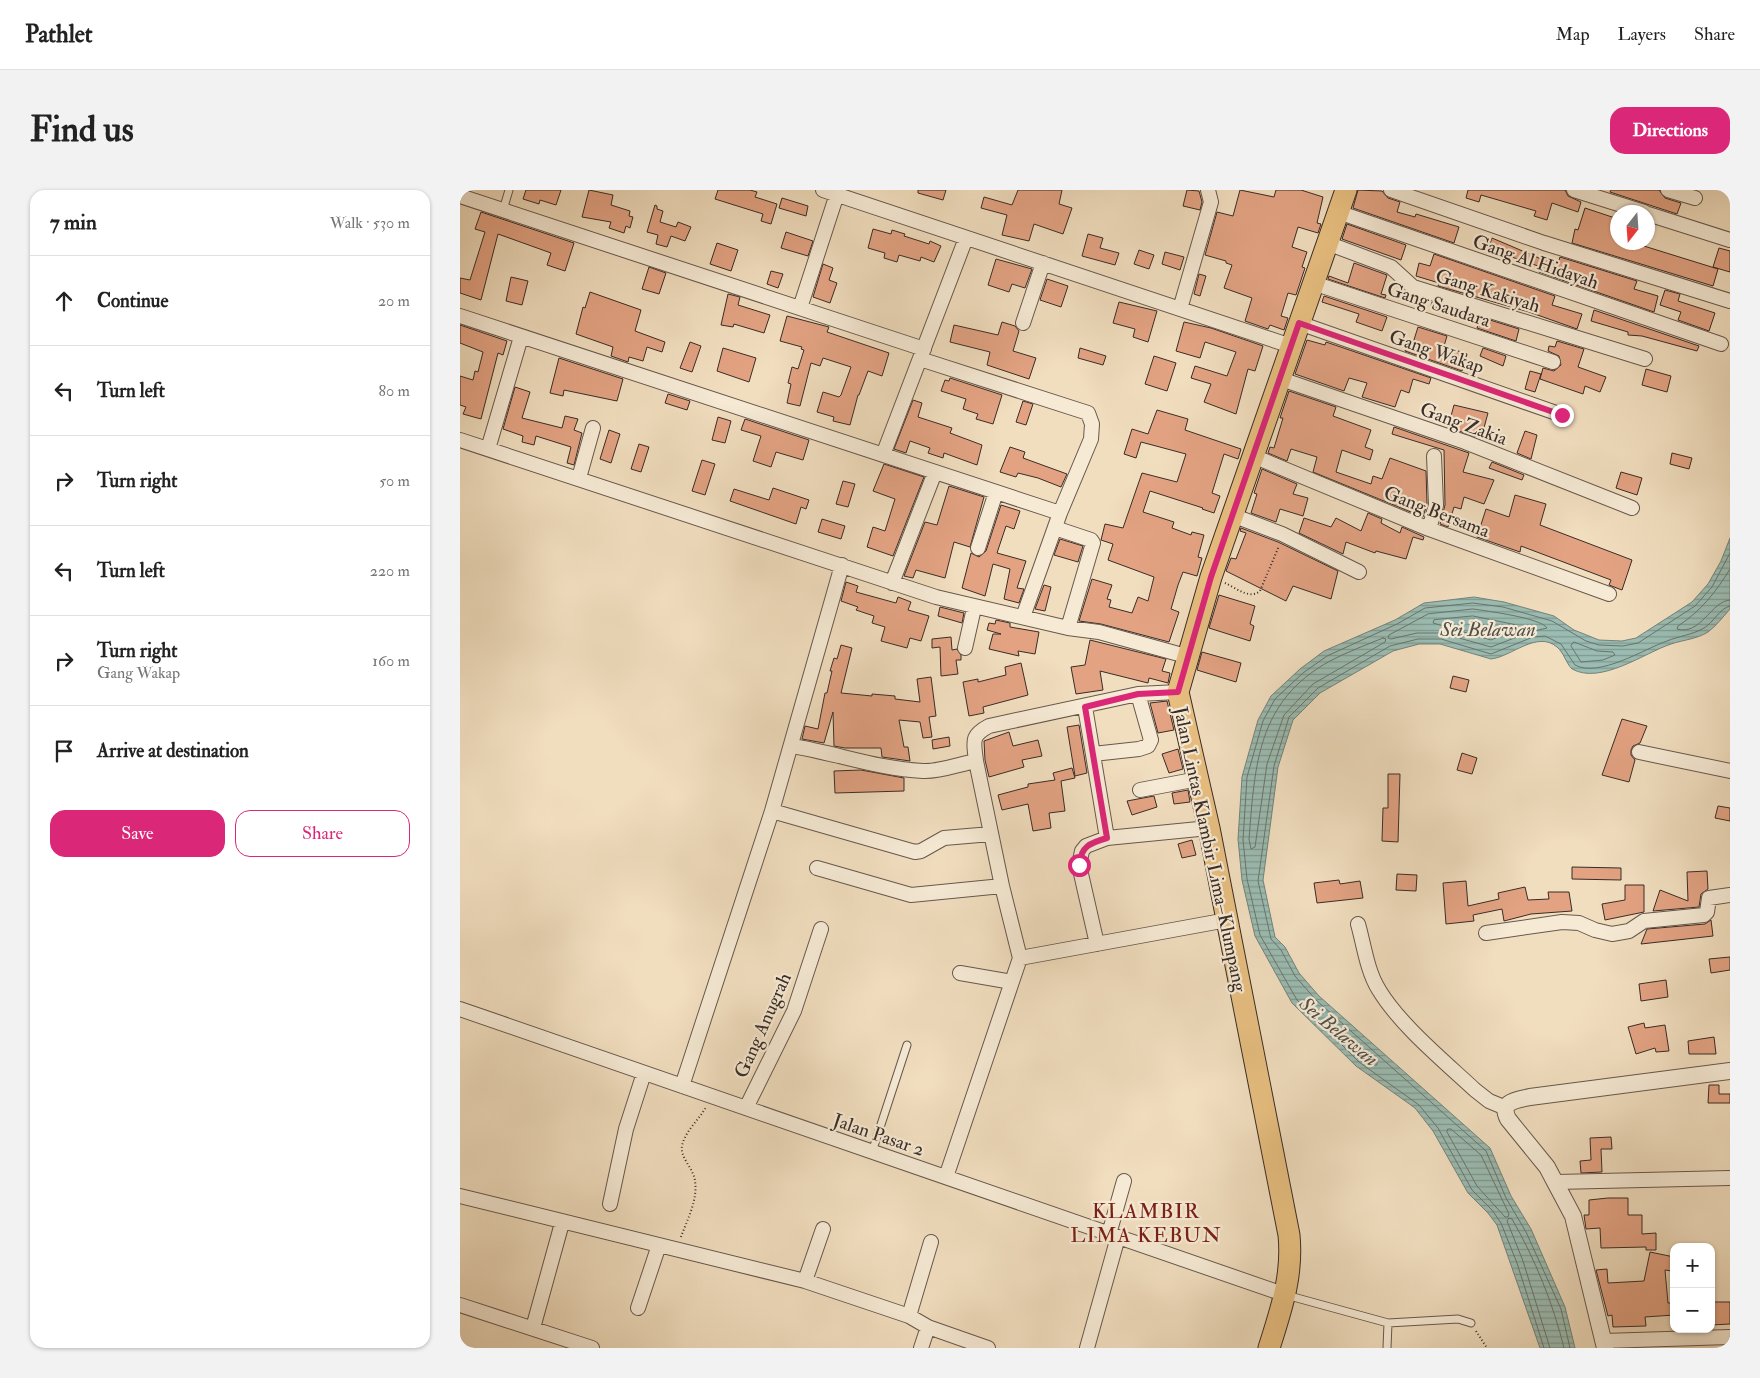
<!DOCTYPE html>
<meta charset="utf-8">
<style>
body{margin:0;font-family:"IM FELL Double Pica",serif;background:#f2f2f2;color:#222}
.controls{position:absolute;right:15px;bottom:15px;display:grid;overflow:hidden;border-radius:10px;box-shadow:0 1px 4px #0004}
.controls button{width:45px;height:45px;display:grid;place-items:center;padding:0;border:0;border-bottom:1px solid #e0e0e0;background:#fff;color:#222;font:25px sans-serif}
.compass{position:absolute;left:1150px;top:15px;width:45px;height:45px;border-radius:50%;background:#fff;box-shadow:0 1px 4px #0004;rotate:197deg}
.stop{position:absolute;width:15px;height:15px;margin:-11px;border:4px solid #db2777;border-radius:50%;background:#fff}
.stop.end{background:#db2777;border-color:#fff;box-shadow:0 1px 5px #0008}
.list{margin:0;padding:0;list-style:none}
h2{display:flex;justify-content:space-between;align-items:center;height:65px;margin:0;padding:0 20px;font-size:21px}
h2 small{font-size:16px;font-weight:400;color:#767676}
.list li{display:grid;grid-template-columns:32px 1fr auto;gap:15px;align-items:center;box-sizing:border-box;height:90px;padding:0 20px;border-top:1px solid #e0e0e0}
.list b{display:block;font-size:19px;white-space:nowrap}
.list p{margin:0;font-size:16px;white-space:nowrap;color:#767676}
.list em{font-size:16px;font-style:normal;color:#767676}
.actions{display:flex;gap:10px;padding:15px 20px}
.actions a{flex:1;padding:11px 0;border:1px solid #db2777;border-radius:15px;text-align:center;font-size:18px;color:#db2777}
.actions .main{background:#db2777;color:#fff}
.icon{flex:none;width:28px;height:28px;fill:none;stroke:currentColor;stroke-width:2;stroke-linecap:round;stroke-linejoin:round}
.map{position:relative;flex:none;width:1270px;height:1158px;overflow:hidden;border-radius:15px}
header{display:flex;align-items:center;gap:30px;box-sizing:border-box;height:70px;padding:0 25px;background:#fff;border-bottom:1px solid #e0e0e0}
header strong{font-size:24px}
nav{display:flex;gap:28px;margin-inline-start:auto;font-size:18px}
.intro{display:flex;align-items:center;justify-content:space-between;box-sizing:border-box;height:120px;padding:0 30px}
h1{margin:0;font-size:35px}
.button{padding:12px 22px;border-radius:15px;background:#db2777;color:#fff;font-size:18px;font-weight:700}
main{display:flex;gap:30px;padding:0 30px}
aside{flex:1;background:#fff;border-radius:15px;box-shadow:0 1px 4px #0004}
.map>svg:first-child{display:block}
</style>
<header>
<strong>Pathlet</strong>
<nav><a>Map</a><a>Layers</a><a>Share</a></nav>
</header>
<div class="intro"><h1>Find us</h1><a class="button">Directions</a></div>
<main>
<aside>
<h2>7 min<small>Walk · 530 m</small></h2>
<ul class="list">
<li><svg class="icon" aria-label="ahead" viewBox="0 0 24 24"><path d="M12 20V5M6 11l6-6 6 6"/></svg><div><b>Continue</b></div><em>20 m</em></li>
<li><svg class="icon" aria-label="left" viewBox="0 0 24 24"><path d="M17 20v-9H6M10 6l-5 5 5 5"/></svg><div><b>Turn left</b></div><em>80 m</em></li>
<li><svg class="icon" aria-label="right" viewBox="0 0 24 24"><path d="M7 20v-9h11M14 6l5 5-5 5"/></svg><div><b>Turn right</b></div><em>50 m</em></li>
<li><svg class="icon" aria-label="left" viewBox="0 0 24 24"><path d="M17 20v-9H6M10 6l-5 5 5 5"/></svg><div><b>Turn left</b></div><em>220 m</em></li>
<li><svg class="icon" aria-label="right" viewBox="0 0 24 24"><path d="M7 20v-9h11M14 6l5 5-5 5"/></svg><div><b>Turn right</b><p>Gang Wakap</p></div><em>160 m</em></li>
<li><svg class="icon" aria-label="arrive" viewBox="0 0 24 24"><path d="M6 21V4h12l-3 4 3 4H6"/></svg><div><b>Arrive at destination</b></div></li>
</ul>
<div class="actions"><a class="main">Save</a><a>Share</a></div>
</aside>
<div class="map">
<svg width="1270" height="1158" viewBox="0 0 1270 1158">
<defs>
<pattern id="water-rules" width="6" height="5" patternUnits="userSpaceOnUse" patternTransform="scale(1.25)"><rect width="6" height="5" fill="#9bbcb2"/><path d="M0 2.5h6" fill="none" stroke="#7f9991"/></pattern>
</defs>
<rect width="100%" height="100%" fill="#f1debf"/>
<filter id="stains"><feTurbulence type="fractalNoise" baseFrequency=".004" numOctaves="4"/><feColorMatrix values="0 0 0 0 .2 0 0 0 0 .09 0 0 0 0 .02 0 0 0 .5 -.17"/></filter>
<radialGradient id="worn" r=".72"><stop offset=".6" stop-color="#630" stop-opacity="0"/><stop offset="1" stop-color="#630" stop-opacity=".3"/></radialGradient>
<path fill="url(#water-rules)" stroke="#74827a" d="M1270,348V419C1263,427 1256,436 1248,442C1237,449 1223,450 1211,454C1184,463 1141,495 1112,479C1106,473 1104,463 1097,457C1077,440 1051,467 1031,469L980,454H959L933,461L860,503L833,530L818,577L803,690L815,747L825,757L839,783L859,806L1030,958L1051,1006L1071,1039L1105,1117L1115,1158H1080L1037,1035L1028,1023L1008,1003L973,941L955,918L896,876L832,813L795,746L782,690L778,649L782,587L798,530L811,506L840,479L864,461L935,430L964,413L1014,407L1044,412L1094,426L1114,440L1139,450L1162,451L1176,448L1232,412L1248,394L1261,371Z"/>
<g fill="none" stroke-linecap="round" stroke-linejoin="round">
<path stroke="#6a746c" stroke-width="1" d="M1270,379C1256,402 1241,421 1218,436L1217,439C1241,446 1251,411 1270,410
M1013,419C1027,421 1081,428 1087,438L1070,442L1031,457L981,443H957L931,449L928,448L929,445L968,424Z
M1013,426L1057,435L1059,438L1031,450L973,433L974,430Z
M923,448L926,449L925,452L853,494L824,525L807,574L795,657L791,659L789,649C795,575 797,511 870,471C887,462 906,455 923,448Z
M1114,452L1137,461L1153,462L1155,465L1143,470L1121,472L1111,456Z
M883,844H886L917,871V875H914L883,847Z
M988,939H991L1021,965L1049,1024L1048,1027H1045L1017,996L987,942Z
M1084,1158L1057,1073L1041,1033L1032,1020L1012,1000L978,938L959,915L899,872L837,810L800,745L787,689L783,650L787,587L803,531L815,509L843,483L867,466L937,434L965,418L1013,413L1043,417L1092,431L1126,451L1139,455L1163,456L1178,453L1235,416L1252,397L1270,363
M1090,1158L1063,1071L1047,1031L1049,1028L1052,1029C1075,1069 1093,1113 1104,1158
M1110,1158L1101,1119L1066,1042L1046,1008L1026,961L856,810L835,786L821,760L811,749L798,691L814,576L829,527L858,498L930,456L958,449H981L1031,464L1073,447L1085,446L1101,454L1115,475C1139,488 1184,459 1207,451C1219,446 1232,445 1244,438C1253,433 1260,418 1270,416"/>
</g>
<path fill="#e3a383" stroke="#392c27" d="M66,0H101L96,15L80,10L79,14L63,9Z
M129,0L153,5L151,15L170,21L169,26L173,27L170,38L166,36L164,43L149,38L151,32L122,27Z
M258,0H290L297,2L295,7L317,14L311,34L301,31L303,24L255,9Z
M458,0H486L483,10L458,3Z
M558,0H602L599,14L612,18L603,44L574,34L569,51L542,45L547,25L521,18L524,7L552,15Z
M727,0L739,1L742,12L740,20L723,16Z
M780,0L814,7L816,0H841L863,7L857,33L861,34L858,43L838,37L832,57L847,62L842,77L845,78L836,105L828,103L821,126L828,128L824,140L810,135L808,139L785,131L792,108L764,98L772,75L766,73V71L745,65L757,22L773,26Z
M898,0L922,1L928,8L940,12L937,22L955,27L956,24L999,37L994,53L893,18Z
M1008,0H1105L1108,6L1121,12L1118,22L1092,13L1087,30L1074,26L1076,21L1021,5L1019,12L1006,8Z
M1151,0H1199L1205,8L1221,13L1217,24L1150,2Z
M322,8L348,16L346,26L319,18Z
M195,15L197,16V19L203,21L200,32L216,37L218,32L231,37L225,51L211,46L207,57L196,54L198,45L187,42Z
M1125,18L1158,29V52H1171L1258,79L1253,96L1112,53L1115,39L1118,40Z
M21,22L114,53L105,81L87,75L91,63L38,44L21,110L0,103V88L10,90L25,42L15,39Z
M887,34L946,55L941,70L882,49Z
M413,39L431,44L432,40L445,44L444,46L469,54L470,51L481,56L474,72L461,67L460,71L439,65L437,72L424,68L425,63L408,58Z
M326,42L353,51L348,66L321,58Z
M628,44L643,48L640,58L659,63L655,75L622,66Z
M1032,48L1079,68L1098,73L1100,67L1177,91L1174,99L1198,106L1194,122L1079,82L1081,77L1028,59Z
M257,53L278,60L271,81L250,74Z
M1259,58L1270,61V82L1253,77Z
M679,60L694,65L689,79L674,74Z
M705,62L724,67L720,80L702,74Z
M974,64L1095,106L1092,115L1122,124L1117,139L1069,122L978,96L979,93L956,86L959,73L970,76Z
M536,69L572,79L565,98L552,94L549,102L528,95Z
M894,73L927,85L921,104L926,105L925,108L868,89L869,86L888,93Z
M363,74L373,78L369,90L377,93L370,113L353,107Z
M189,77L206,83L199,104L182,99Z
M311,81L323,84L318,98L307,94Z
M739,84L746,86L740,106L734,104Z
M51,87L68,91L62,115L46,111Z
M587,89L608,96L601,117L580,110Z
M1205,100L1220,104L1218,111L1255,123L1249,141L1218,130L1221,122L1200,115Z
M130,102L181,120L175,141L205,152L202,162L187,157L183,171L169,167L168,172L151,166L153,157L116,144L123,117L125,118Z
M268,104L280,107L278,115L310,125L304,143L274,134L273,137L261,135Z
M864,106L927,127L922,141L896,132L899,124L862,112Z
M659,112L697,121L688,152L673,147L675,139L653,133Z
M972,112L1059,139L1056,151L1017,138L1020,129L981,116L980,119L971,116Z
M1134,120L1239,156L1237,161L1182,146L1168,145V142L1131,131Z
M327,126L369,137L367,142L429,163L422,186L408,181L399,205H398L390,235L373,231L374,227L357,222L363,202L379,207L381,205L391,177L363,168L360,176L351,173L340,216L327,213L331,194L328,193L332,177L338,179L344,160L341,159L342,157L320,151Z
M542,132L555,136L559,141L553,161L576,168L569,189L527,175L530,162L490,152L494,135L538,145Z
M724,132L751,138L803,156L795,181L788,179L776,224L744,212L751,194L731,188L735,176L767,186L776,162L745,152L740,168L716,161Z
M0,135L47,151L43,165L38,163L21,229L3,224L6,217L0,215V186L13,190L15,181L18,182L23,162L0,153Z
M958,137L987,146L984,156L1007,164L1002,181L945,161L948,152L953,153Z
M847,150L865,155L866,152L971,188L969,194L953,189L949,203L941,200L935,217L902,207L907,193L889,188L884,201L835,184Z
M1097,151L1124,159L1118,177L1146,187L1140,202L1125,196L1123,204L1080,189L1083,178L1094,181L1101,175L1099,166L1088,161L1089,156L1095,157Z
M230,152L241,156L232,182L220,178Z
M263,158L296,168L289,192L257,181Z
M620,158L646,166L643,175L618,168Z
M1023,158L1046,166L1043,176L1020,166Z
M694,166L716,173L707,201L685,194Z
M99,168L163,189L157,211L104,200L103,206L90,203Z
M1186,179L1211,186L1207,202L1182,195Z
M1070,181L1081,184L1075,202L1065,199Z
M490,188L542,205L533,234L516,229L518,224L503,219L506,209L481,201L485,190L489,191Z
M55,197L70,202L62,228L102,238L105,226L118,229L114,240L122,243L114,275L107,273L111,257L76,246L74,255L62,252L63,246L43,239Z
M829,201L876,217L873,226L911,240L905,257L913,260L910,270L882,260L876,282L911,294L913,286L922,289L930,268L966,281L967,314L963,327L853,282L857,267L831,259L827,271L808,263L810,257L814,258L823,228H820Z
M208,204L230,211L227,220L205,213Z
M453,210L462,213L458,227L492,238L490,243L522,255L517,275L484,263L483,268L468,263L470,258L450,251L446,263L434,259Z
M563,211L573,214L566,235L556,232Z
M994,215L1028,223L1022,245L1016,244L1015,247L988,237Z
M697,220L728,229L725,240L781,259L778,269L764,264L752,303L760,306L754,323L742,319L743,318L690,301L683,322L714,332L712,338L731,345L732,342L744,345L738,367L742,368L737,386L723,382L718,395L711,419L719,422L709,452L641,434L619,431L632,389L652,395L647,409L651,410L649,417L672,423L678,407L688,411L694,387L648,370L653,354L641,350L645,334L663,338L682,283L717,292L726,264L681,252L676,268L664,264L672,239L688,244Z
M258,227L271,231L265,253L252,250Z
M285,229L349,250L343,270L316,262L311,277L293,271L301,246L281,240Z
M934,237L1009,263L1003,282L1034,290L1024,314L1004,307L1001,319L994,317L988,337L980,334L985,315L984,260L932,244Z
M149,240L160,244L151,273L140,269Z
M1065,241L1077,245L1071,269L1057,263Z
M179,254L189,257L181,282L171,279Z
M550,257L565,262L563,268L607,284L601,297L578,288L558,283L556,287L540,282Z
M1212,263L1232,268L1229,279L1210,274Z
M242,270L255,274L245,305L232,301Z
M1032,272L1064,285L1062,290L1029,278Z
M424,274L464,287L433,366L407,357L413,337L425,341L435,309L413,301Z
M802,279L837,294L833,304L848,308L843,326L820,319L816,332L791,323L797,304L794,303Z
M1161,282L1182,288L1177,305L1156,298Z
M383,291L395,294L388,317L376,314Z
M489,296L524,307L510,357L494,352L485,388L456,380L453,388L444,386L465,332L477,335Z
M313,298L349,310L346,319L341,317L336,334L270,311L274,299L309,310Z
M1055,305L1086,314L1080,335L1172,370L1162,400L1149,395L1151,390L1061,356L1060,362L1017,347L1026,319L1049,327Z
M541,315L560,321L554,339L546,336L537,363L566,371L557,398L564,399L559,413L544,409L550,379L533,374L525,406L502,398L511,363L519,367L526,361Z
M908,323L922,329L921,333L940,343L942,337L964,347L963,350L953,347L946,369L916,361L915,363L886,352L883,364L839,343L844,328L871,337L876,328L901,341Z
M362,329L385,336L381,349L358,342Z
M781,338L818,352L878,381L871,409L833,396L826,411L766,381L771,368L776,369L786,343L780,341Z
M600,349L623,356L618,372L594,365Z
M386,392L398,396L396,402L436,413L438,407L451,412L448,420L469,426L461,451L450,448L447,458L421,451L425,437L412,433L414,426L396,420L398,417L381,411Z
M584,395L591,397L585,421L575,419Z
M759,405L795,416L790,434L794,436L790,451L749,438Z
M480,417L504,423L502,433L478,426Z
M536,430L550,433V437L579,442L575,464L558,461L559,466L529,459L533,444H541L527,440L529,433L535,434Z
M491,447L492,460L497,459L501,465V470H496L498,484L481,486L480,457L472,458V449Z
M630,450L706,469L702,481L710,483L708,493L689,488L688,493L640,481L643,500L616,504L611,477L625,475Z
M381,455L392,458L381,503L412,506V504L435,506V509L460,512L457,489L471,487L476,526L469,527L472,547L463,548L460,532L439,530L444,557H448L450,571L422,567L421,558H385L374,556L373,522L364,553L342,549L345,536L358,539L365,503H367L372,481H370L374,468L377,469Z
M742,462L781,473L776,492L737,480Z
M561,473L568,505L523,517L524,523L509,526L503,492L518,489V492L546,485L545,477Z
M993,486L1009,490L1006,502L990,498Z
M707,511L714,540L698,543L690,513Z
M1162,529L1187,536L1180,553L1173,556L1171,560V565L1175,570L1169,592L1142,585Z
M619,535L627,583L615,586L607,537Z
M549,542L553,556L578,550L582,566L562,570L564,577L529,587L525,570L524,551Z
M489,547L490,556L473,559L472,550Z
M718,559L723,579L709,583L702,564Z
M1002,563L1017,568L1012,584L997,580Z
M612,578L615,588L601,591L605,621L589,623L591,638L573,641L568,614L542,620L538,605L568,597V594L595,590L593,583Z
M401,580L444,588V601L375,603L374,581Z
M928,584H940L938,652L922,651L923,618H928Z
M728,600L730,612L714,614L712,603Z
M694,606L697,617L672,625L667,611Z
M1258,616L1270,618V631L1255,628Z
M732,650L736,665L722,668L718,654Z
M1112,677L1161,678V690L1112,689Z
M1247,681L1248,699L1241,704L1239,717L1193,721L1200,700L1228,711L1227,682Z
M937,684L957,685L956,701L936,700Z
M879,690L880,694L900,691L903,708L857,713L854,693Z
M1006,691L1008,716L1039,709L1038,703L1065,697L1068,710L1089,709L1088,702H1109L1112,721L1071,724L1044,731L1042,719L1013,725L1014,731L986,734L983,693Z
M1165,695H1184V722L1145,730L1142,714L1165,710Z
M1251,730L1253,746L1181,754L1187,739L1245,734Z
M1270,767V780L1251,783L1249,769Z
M1206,790L1208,807L1181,811L1179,794Z
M1184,833L1185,838L1205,835L1209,861L1196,862L1195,858L1176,864L1168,837Z
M1254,847L1256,864H1229L1228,851Z
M1249,895H1259V904H1270V913H1248Z
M1151,947L1152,959H1141L1142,982L1121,983L1120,971L1131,970L1130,948Z
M1148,1008H1168V1025H1182V1044L1196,1043V1060H1186V1057L1141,1058L1140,1038L1126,1039L1124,1025H1129V1010Z
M1190,1062L1214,1067L1212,1081L1205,1080L1208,1113H1214V1125L1185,1127L1186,1136L1153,1137L1152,1125L1148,1126L1136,1080L1147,1079L1148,1093L1184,1091Z
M1251,1112H1270V1134L1251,1135Z"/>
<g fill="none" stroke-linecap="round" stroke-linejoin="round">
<g stroke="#67584d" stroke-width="9">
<path id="service" d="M43,20L49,0
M412,962L447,855
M826,1105L928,1133L998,1129L1011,1133
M927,1158L928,1133"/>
</g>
<g stroke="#67584d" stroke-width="16">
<path id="minor" d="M363,0L831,156
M931,0L1084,53L1270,111
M1114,0L1184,22
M1208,0L1235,8
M0,6L464,159
M878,22L1261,154
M1188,24L1270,50
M867,53L931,77L953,97L1185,169
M853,93L1093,172
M340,118L377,4
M720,119L751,12L748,0
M0,126L600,323
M563,133L583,73
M839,133L1102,225
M460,169L628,223L632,234L631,249L600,323L563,427
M821,189L1005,252L1172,318
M0,250L476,407L608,438L639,442L726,466
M28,259L61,147
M423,265L506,48
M793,266L969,339L1149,404
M119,288L133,238
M772,325L822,344L899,382
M595,338L631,350L633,353L608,438
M969,339L976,315L974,266
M518,358L536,302
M432,393L475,282
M505,458L514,418
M625,517L647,648
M332,556C376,563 418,579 463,581C480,582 499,574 516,571
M1179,562L1270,581
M633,564L679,559L688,556L691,550L678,504
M680,600L738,589
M312,621L455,662L461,661L484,648L531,644
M357,678L451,705L542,696
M898,734C904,755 907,781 919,800C940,835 985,872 1015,900L1029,911L1046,918
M1026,743L1102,732L1119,733L1135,740L1152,744L1169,741L1184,731L1244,725L1247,722L1249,708L1270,705
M637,754L619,675L622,661L626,656L647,648L749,638
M560,768L767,730
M500,783L552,792
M0,819L826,1105
M222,896L312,621L382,375
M286,918L334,821L361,739
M486,987L560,768L542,696L516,571C514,552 510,546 529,536L678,504L718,502
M1096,992L1270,988
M0,1006L345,1091L449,1126L468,1137L528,1158
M150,1014L166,939L184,883
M649,1044L664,991
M345,1091L363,1039
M0,1115L132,1158
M178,1118L199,1055
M449,1126L471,1052
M73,1138L102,1033
M1143,1151L1270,1147
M461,1158L468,1137
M627,1158L658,1047"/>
</g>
<g stroke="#67584d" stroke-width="18">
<path id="tertiary" d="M1145,1158L1113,1026L1087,977L1048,929C1039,911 1057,910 1070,907L1270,881"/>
</g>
<g stroke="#392c27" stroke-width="23">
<path id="primary" d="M809,1158C821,1120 833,1086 829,1045L749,638L718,502L751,387L886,0"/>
</g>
<path stroke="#392c27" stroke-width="2" stroke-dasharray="1 2.5" stroke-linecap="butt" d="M765,393C776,398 790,410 800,401L819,356
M221,1047C227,1030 238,1010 235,991C234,979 220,968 222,956C225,941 239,930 246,917
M1016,1141L1027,1158"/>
<use href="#service" stroke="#f6ead5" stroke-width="7"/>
<use href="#minor" stroke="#f6ead5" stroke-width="14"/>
<use href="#tertiary" stroke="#f6ead5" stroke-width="16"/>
<use href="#primary" stroke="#e8bf80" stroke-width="21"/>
</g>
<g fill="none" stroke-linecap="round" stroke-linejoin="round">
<path stroke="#db2777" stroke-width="6" d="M619,675C621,656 630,653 647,648L625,517L678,504L718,502L751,387L839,133L1102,225"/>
</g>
<g text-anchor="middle" stroke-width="4.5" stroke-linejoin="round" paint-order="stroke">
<g font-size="19" fill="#392c27" stroke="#f6ead5">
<text transform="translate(1076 71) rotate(19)" y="7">Gang Al Hidayah</text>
<text transform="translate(1028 100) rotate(17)" y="7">Gang Kakiyah</text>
<text transform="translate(979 114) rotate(18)" y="7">Gang Saudara</text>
<text transform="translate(977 161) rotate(19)" y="7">Gang Wakap</text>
<text transform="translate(1004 233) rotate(20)" y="7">Gang Zakia</text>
<text transform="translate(977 321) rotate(21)" y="7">Gang Bersama</text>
<text transform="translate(751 659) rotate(78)" y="7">Jalan Lintas Klambir Lima–Klumpang</text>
<text transform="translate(302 835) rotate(-66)" y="7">Gang Anugrah</text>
<text transform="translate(419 944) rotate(19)" y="7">Jalan Pasar 2</text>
</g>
<g font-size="20" font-style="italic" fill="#52504a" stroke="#f6ead5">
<text x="1028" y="446">Sei Belawan</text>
<text transform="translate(879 841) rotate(40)" y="7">Sei Belawan</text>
</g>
<g font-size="21" letter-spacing="1" fill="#7a1f14" stroke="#f6ead5">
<text x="686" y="1028">KLAMBIR<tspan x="686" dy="24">LIMA KEBUN</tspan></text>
</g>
</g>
<rect width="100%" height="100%" filter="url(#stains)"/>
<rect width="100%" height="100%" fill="url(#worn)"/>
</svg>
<div class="controls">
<button>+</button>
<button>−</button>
</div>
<svg class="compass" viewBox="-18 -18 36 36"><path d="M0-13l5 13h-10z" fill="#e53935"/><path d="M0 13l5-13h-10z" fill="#767676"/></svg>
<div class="stop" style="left:619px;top:675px"></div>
<div class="stop end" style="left:1102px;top:225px"></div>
</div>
</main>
